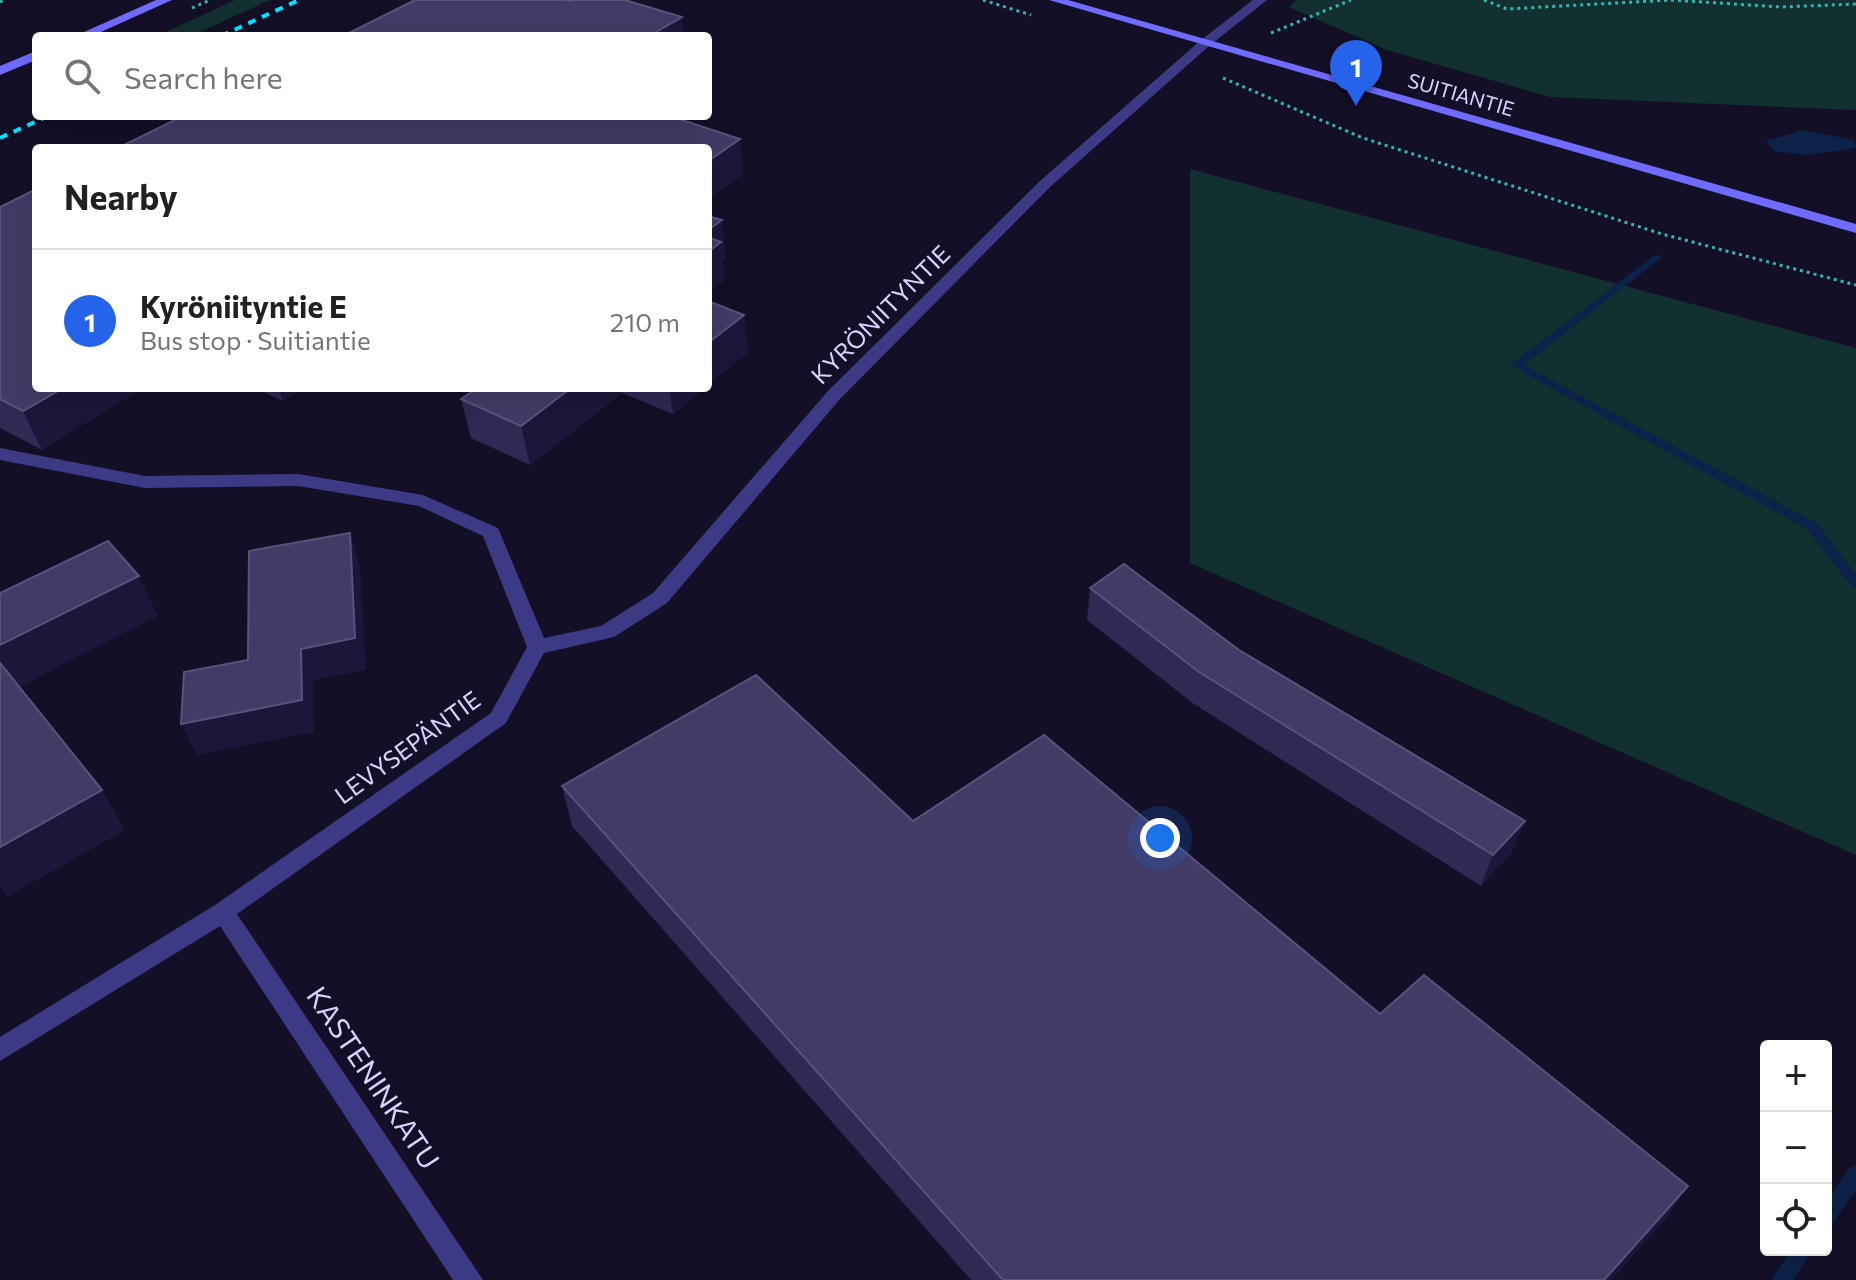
<!DOCTYPE html>
<meta charset="utf-8">
<style>
body{margin:0;font-family:Commissioner,sans-serif;background:#f2f2f2;color:#202124}
.controls{position:absolute;right:24px;bottom:24px;display:grid;overflow:hidden;border-radius:8px;box-shadow:0 8px 32px #0002}
.controls button{width:72px;height:72px;display:grid;place-items:center;padding:0;border:0;border-bottom:2px solid #e0e0e0;background:#fff;color:#202124;font:40px sans-serif}
.you{position:absolute;left:1160px;top:838px;width:28px;height:28px;margin:-20px;border:6px solid #fff;border-radius:50%;background:#1a73e8;box-shadow:0 0 0 12px #1a73e833}
.badge{display:grid;place-items:center;width:52px;height:52px;border-radius:50%;background:#2563eb;color:#fff;font-size:26px;font-weight:700}
.pin{position:absolute;translate:-50% -66px;filter:drop-shadow(0 2px 4px #0008)}
.pin::after{content:'';position:absolute;top:42px;width:28px;height:24px;background:inherit;clip-path:polygon(0 0,100% 0,50% 100%)}
.list{margin:0;padding:0;list-style:none}
h2{display:flex;justify-content:space-between;align-items:center;height:104px;margin:0;padding:0 32px;font-size:34px}
h2 small{font-size:26px;font-weight:400;color:#757577}
.list li{display:grid;grid-template-columns:52px 1fr auto;gap:24px;align-items:center;box-sizing:border-box;height:144px;padding:0 32px;border-top:2px solid #e0e0e0}
.list b{display:block;font-size:30px;white-space:nowrap}
.list p{margin:0;font-size:26px;white-space:nowrap;color:#757577}
.list em{font-size:26px;font-style:normal;color:#757577}
.icon{flex:none;width:44px;height:44px;fill:none;stroke:currentColor;stroke-width:2;stroke-linecap:round;stroke-linejoin:round}
.map{position:relative;flex:none;width:1856px;height:1280px;overflow:hidden}
.search{position:absolute;background:#fff;box-shadow:0 8px 32px #0002;left:32px;top:32px;width:680px;height:88px;display:flex;align-items:center;gap:20px;box-sizing:border-box;padding:0 28px;border-radius:8px;color:#757577;font-size:30px}
.panel{position:absolute;background:#fff;box-shadow:0 8px 32px #0002;left:32px;top:144px;width:680px;height:248px;border-radius:8px}
.map>svg:first-child{display:block}
</style>
<div class="map">
<svg width="1856" height="1280" viewBox="0 0 1856 1280">
<rect width="100%" height="100%" fill="#130f26"/>
<path fill="#12302f" d="M235,0H270L191,36H157Z
M1297,0H1856V110L1550,97L1387,50L1289,7Z
M1190,169L1856,348V855L1190,563Z"/>
<path fill="#0c2248" d="M1803,130L1854,140L1856,148L1807,155L1774,151L1766,141Z"/>
<g fill="none" stroke-linecap="round" stroke-linejoin="round">
<path fill="#0c2248" fill-rule="evenodd" d="M1656,254L1661,257L1660,259L1524,365L1817,523L1856,574V588L1851,586L1807,529L1510,365Z
M1856,1165V1190L1833,1223L1826,1226V1201L1849,1168Z
M1791,1250H1813L1793,1280H1771Z"/>
<path stroke="#2fb8b0" stroke-width="3" stroke-dasharray="3 4" stroke-linecap="butt" d="M983,0L1031,15
M1484,0L1507,9L1671,0L1781,7L1856,4
M0,2L4,0
M192,8L210,0
M1271,33L1351,0
M1223,78L1363,138L1662,234L1856,285"/>
<path fill="#3d3a85" fill-rule="evenodd" d="M1253,0H1267L1209,46L1050,187L840,399L667,603L614,637L544,653L506,723L237,914L483,1280H453L220,926L0,1061V1037L215,905L491,713L527,647L483,536L419,506L298,486L145,488L0,460V448L145,476L298,474L423,495L498,528L544,638L601,626L653,593L828,391L1040,181L1201,40Z"/>
<path fill="#6f6bff" fill-rule="evenodd" d="M156,0H172L92,36H75Z
M1049,0H1068L1856,224V233Z
M36,51V60L0,75V66Z"/>
<path stroke="#00e5ff" stroke-width="4" stroke-dasharray="8 7" stroke-linecap="butt" d="M221,36L299,0
M0,138L48,116"/>
</g>
<path fill="#312854" d="M0,207L42,450L0,428Z
M254,388H303L283,401Z
M477,388H705L673,414L622,393L530,465L471,438L461,399Z
M1090,588L1239,650L1512,852L1481,886L1194,704L1087,620Z
M562,786L913,821L1380,1014L1688,1186L1663,1222L1611,1280H971L572,826Z"/>
<path fill="#1d163a" d="M682,17L684,36H649Z
M740,139L743,175L708,200V161Z
M722,220L726,258L723,260L725,280L708,292V230Z
M744,315L748,353L708,385V343Z
M63,388H144L42,450L23,411Z
M278,388H303L283,401Z
M571,388H621L622,393L530,465L521,426Z
M669,388H705L673,414Z
M350,533L360,565L366,670L313,680L314,732L197,755L181,724L301,649Z
M139,576L158,616L13,690L0,667V645Z
M102,790L125,830L7,897L0,887V847Z
M1525,821L1512,852L1481,886L1493,855Z
M1688,1186L1663,1222L1611,1280H1604Z"/>
<path fill="#433a66" stroke="#5a527e" stroke-width="2" d="M415,0H565L570,1L572,0H625L682,17L649,36H343Z
M183,116H670L740,139L708,161V148H118Z
M36,189V388H63L23,411L0,399V207Z
M708,216L722,220L708,230Z
M708,237L721,242L708,252Z
M708,301L744,315L708,343Z
M477,388H571L521,426L461,399Z
M350,533L355,638L301,649L302,700L181,724L184,672L248,660L249,551Z
M108,541L139,576L0,645V593Z
M1124,564L1239,650L1525,821L1493,855L1199,672L1090,588Z
M0,663L102,790L0,847Z
M756,675L913,821L1044,735L1380,1014L1424,975L1688,1186L1604,1280H1003L562,786Z"/>
<g text-anchor="middle" stroke-width="6" stroke-linejoin="round" paint-order="stroke">
<g font-size="20" fill="#d9d4ff" stroke="#130f26">
<text transform="translate(1461 95) rotate(16)" y="7">SUITIANTIE</text>
</g>
<g font-size="24" fill="#d9d4ff" stroke="#130f26">
<text transform="translate(881 315) rotate(-45)" y="8">KYRÖNIITYNTIE</text>
<text transform="translate(408 748) rotate(-36)" y="8">LEVYSEPÄNTIE</text>
</g>
<g font-size="28" fill="#d9d4ff" stroke="#130f26">
<text transform="translate(373 1078) rotate(56)" y="10">KASTENINKATU</text>
</g>
</g>
</svg>
<div class="controls">
<button>+</button>
<button>−</button>
<button><svg class="icon" aria-label="locate" viewBox="0 0 24 24"><circle cx="12" cy="12" r="6"/><path d="M12 2v4M12 18v4M2 12h4M18 12h4"/></svg></button>
</div>
<div class="you"></div>
<div class="pin badge" style="left:1356px;top:106px">1</div>
<div class="search"><svg class="icon" aria-label="search" viewBox="0 0 24 24"><circle cx="10" cy="10" r="6"/><path d="M15 15l6 6"/></svg>Search here</div>
<section class="panel">
<h2>Nearby<small></small></h2>
<ul class="list">
<li><span class="badge">1</span><div><b>Kyröniityntie E</b><p>Bus stop · Suitiantie</p></div><em>210 m</em></li>
</ul>
</section>
</div>
